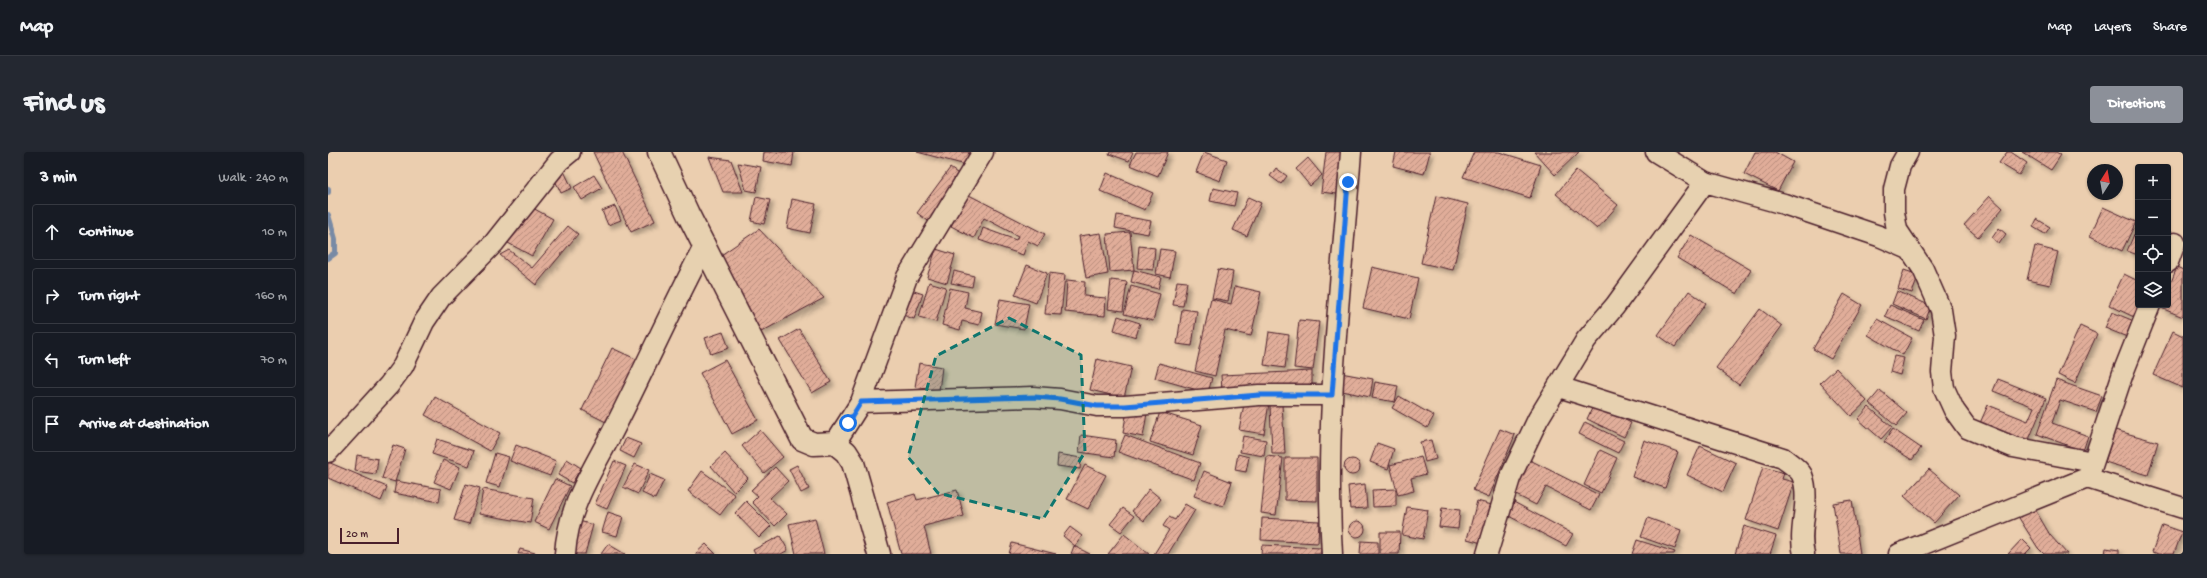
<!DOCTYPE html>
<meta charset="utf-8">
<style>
body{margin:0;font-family:"Gochi Hand",sans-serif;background:#242831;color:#f1f3f6}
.controls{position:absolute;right:12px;top:12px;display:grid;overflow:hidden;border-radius:4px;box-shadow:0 1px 3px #0004}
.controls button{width:36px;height:36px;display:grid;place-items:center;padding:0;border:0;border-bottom:1px solid #363941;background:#171b24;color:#f1f3f6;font:20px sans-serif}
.compass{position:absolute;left:1759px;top:12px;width:36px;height:36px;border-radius:50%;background:#171b24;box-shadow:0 1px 3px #0004;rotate:11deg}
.scale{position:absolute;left:12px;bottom:10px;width:59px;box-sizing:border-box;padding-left:4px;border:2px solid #4a1f2b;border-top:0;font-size:11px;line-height:14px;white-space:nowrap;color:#4a1f2b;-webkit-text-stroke:3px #e7d1b0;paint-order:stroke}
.stop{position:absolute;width:12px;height:12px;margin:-9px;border:3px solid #1a73e8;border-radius:50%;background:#fff}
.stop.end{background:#1a73e8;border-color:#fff;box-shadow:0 1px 4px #0008}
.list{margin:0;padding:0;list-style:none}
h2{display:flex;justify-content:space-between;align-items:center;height:52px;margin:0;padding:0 16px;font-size:17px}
h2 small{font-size:13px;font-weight:400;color:#9ea1a6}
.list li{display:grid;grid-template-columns:26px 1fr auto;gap:12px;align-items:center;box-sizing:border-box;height:56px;margin:0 8px 8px;padding:0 8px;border:1px solid #363941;border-radius:4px}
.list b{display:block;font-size:15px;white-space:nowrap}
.list em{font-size:13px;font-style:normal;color:#9ea1a6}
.icon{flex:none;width:22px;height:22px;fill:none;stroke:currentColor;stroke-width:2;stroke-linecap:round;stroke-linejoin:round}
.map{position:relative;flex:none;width:1855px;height:402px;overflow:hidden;border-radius:4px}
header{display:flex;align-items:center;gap:24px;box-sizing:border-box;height:56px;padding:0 20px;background:#171b24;border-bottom:1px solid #363941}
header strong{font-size:19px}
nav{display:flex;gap:22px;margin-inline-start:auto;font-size:14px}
.intro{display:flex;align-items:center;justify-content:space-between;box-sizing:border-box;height:96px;padding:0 24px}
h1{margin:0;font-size:28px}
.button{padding:10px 18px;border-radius:4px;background:#8c9099;color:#fff;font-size:14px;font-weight:700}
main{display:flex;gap:24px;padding:0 24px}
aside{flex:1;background:#171b24;border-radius:4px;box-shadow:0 1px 3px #0004}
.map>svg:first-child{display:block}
</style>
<header>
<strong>Map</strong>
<nav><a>Map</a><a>Layers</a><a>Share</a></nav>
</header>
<div class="intro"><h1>Find us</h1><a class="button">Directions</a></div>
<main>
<aside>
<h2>3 min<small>Walk · 240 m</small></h2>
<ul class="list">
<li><svg class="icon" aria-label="ahead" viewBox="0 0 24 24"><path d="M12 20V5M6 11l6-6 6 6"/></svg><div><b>Continue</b></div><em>10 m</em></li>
<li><svg class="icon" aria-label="right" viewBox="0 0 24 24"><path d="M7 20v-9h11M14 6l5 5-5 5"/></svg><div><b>Turn right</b></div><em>160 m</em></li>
<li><svg class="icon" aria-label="left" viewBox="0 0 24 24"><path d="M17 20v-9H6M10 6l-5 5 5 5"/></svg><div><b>Turn left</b></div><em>70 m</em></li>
<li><svg class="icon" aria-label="arrive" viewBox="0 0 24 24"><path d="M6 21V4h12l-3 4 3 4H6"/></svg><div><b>Arrive at destination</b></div></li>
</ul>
</aside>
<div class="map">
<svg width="1855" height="402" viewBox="0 0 1855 402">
<defs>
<pattern id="building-hatch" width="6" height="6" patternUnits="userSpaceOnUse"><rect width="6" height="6" fill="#e0ad99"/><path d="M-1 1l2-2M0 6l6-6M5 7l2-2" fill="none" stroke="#b88c7d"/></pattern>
<filter id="shadow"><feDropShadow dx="3.5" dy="3.5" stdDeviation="2" flood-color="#0004"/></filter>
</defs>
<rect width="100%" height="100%" fill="#ebceaf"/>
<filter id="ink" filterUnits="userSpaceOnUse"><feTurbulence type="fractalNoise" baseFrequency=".025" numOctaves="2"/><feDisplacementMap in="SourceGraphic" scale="8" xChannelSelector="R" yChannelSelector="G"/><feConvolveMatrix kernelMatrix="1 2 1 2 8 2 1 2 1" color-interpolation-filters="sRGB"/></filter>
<g filter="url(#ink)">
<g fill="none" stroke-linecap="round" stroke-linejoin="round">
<path stroke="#788aa5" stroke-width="6" d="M0,37V40
M0,63L7,87V101L0,106"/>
</g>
<path fill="url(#building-hatch)" stroke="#4a1f2b" filter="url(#shadow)" d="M265,0H294L327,69L303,80Z
M436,0H466L464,14L435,9Z
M589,0H641L638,13Z
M782,0H805L801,9L781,2Z
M808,0H840L830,24L802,13Z
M876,0L899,8L892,29L868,20Z
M998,0H1014L1009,42L993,40Z
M1068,0H1102L1096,22L1065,14Z
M1146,0H1171L1213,13L1202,46L1135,25Z
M1206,0H1251L1227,23Z
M1427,0H1447L1465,10L1450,39L1416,22Z
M1679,0H1683L1699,11L1691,23L1671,11Z
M1694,0H1728L1733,3L1723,18Z
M381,5L403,8L415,40H395Z
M980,6L994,23L982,34L968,17Z
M410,11L433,15L428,40L418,38Z
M622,16L636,26L603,71L589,61Z
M948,16L959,24L953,32L942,24Z
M1248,18L1290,53L1269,77L1228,42Z
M236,19L244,36L233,41L225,24Z
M779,21L825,41L817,58L772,39Z
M266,23L274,36L254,48L246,35Z
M885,36L909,41L906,54L882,49Z
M639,42L717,82L710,94L700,89L695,103L651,88L655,76L688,88L690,84L656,66L646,86L623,74Z
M1108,44L1140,52L1125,118L1093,111Z
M1662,44L1675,56L1650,85L1636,73Z
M428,45L442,48L436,72L423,69Z
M920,45L933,51L919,84L905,78Z
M464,47L488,52L482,81L459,76Z
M201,54L225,67L204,104L180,91Z
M287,54L293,68L280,73L274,59Z
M1775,55L1808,70L1794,99L1762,84Z
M789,63L823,69L820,82L787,76Z
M1709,67L1722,75L1717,82L1705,75Z
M1810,73V103L1799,99Z
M240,74L250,82L208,133L172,103L181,98L204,116Z
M1671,76L1678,82L1671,92L1664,86Z
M431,77L496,146L433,180L393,103Z
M802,80L806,118L782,120L779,82Z
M773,81L780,122L758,126L751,84Z
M1363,83L1423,118L1409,142L1349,106Z
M811,94L827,96L825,118L809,116Z
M1707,94L1730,100L1722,133L1699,128Z
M608,97L627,103L619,131L599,125Z
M832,97L847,99L842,125L828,122Z
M699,113L719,121L708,151L687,143Z
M1044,115L1090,126L1081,167L1035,156Z
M1849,115L1855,118V165L1833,156L1834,153H1840V138Z
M890,117L905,120L900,149L884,146Z
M806,118L833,125L830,137L803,130Z
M1576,118L1591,123L1584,141L1570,137Z
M626,119L646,124L644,135L623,131Z
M721,121L737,123L733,163L717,162Z
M1796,122L1810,129V153H1812L1806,165L1781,153Z
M739,128L757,130L756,144L778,146L777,164L737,160Z
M783,128L799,130L795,159L780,157Z
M849,129L859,130L855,154L845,153Z
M601,130L618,135L608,170L591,165Z
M803,134L832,142L825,169L796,162Z
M907,134L933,140L923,184L897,178L887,224L867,219L883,147L903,152Z
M622,136L640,140L637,156L654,160L651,173L634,169L632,178L614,173Z
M583,138L595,142L586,167L575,163Z
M1361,139L1378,151L1347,195L1330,183Z
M1569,139L1603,154L1598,167L1564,152Z
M1516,142L1534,153L1503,207L1485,197Z
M672,147L701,152L696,177L667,172Z
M1562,153L1596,168L1591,179L1557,164Z
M854,157L869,159L864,194L849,192Z
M1432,157L1454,174L1411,233L1388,216Z
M1784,160L1806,169L1799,185L1777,176Z
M790,164L812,171L808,185L786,178Z
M1549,167L1584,186L1575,203L1540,183Z
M971,168L991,170L985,218L966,216Z
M1752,174L1769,182L1747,231L1730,223Z
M471,177L503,230L484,241L452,188Z
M1845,179L1855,184V236L1825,223Z
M395,180L401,196L383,202L377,186Z
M941,180L961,183L957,216L936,213Z
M284,196L310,208L280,271L254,258Z
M1566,204L1576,206L1572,223L1562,220Z
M769,207L803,215L796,246L762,238Z
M397,208L430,268L404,282L372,221Z
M591,211L614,215L611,239L587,235Z
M831,211L884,226L880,241L827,226Z
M1508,216L1539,249L1523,264L1492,231Z
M984,219V235L894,240L893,223Z
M1013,221L1045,227L1042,245L1010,238Z
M1670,227L1718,246L1700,290L1652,271L1660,253L1700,269L1706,255L1665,239Z
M1728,228L1774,244L1768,260L1732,248L1724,271L1760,284L1755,299L1709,282Z
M1047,230L1070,234L1067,250L1044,246Z
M1552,238L1579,261L1568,274L1541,251Z
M1071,244L1106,264L1099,276L1064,256Z
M107,245L172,281L162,299L97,263Z
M917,247L941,251L936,282L911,278Z
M1266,252L1303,271L1296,285L1259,267Z
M942,253H954L957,302H944Z
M1541,255L1564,275L1553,287L1530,267Z
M799,258L819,261L815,285L795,281Z
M832,260L874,273L865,303L822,290Z
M1257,270L1296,289L1290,301L1251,282Z
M1172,277L1187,283L1161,345L1145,338Z
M1565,277L1593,296L1584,308L1556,290Z
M432,278L455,305L436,321L414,294Z
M1787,278L1830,290L1820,323L1777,310Z
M753,283L788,288L786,305L751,300Z
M797,283L872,311L866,328L790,300Z
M915,284L938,288L936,304L912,300Z
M298,286L313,292L306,306L292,299Z
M109,287L146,299L141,314L104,302Z
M1103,288L1108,307L1097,310L1092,290Z
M1316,288L1350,300L1337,336L1304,325Z
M1049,291L1066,297L1060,317L1042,310Z
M65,293L77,297L67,330L54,326Z
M188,293L228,309L222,324L182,309Z
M1372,294L1408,311L1395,340L1359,323Z
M1272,298L1289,306L1273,341L1256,333Z
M167,301L181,305L172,335L158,331Z
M397,301L420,326L406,340L383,314Z
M730,302L753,306L752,317L729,314Z
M910,302L921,305L918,320L907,318Z
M29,303L50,307L48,322L27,319Z
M939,304L955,306L948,363L933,361Z
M1093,305L1098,322L1083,326L1086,339L1070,343L1062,313Z
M957,306H989V349L957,348Z
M1016 315a8 8 0 1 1 16 0a8 8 0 1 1-16 0Z
M239,307L253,316L244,331L230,323Z
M1200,307L1271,343L1263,358L1218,335L1208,353L1182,340Z
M115,308L132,315L123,337L106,330Z
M286,309L298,314L279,357L267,352Z
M0,310L59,335L53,349L0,326Z
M307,312L321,318L310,342L295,335Z
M469,313L481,337L473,341L461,317Z
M757,313L778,323L760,357L739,347Z
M447,315L460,329L442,346L459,362L447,374L424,350L430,344L423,338Z
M1435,315L1456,321L1454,327L1466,330L1450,379L1418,368Z
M1601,317L1631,343L1606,371L1576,344Z
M374,319L407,343L392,363L360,339Z
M876,319L904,330L895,354L866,344Z
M322,322L336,328L327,347L314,341Z
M227,327L242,334L221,377L206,370Z
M68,329L113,337L111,350L66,341Z
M138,332L152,336L141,372L126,368Z
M1037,332L1039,356L1022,357L1020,334Z
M155,337L206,346L202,371L151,362Z
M821,337L833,347L816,369L804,359Z
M1068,337V354L1045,355L1044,338Z
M629,338L636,364L596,374L603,402H573L559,350L587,342L589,348Z
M1182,348L1245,382L1238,394L1175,361Z
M1524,348L1532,402H1513L1505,351Z
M418,349L443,374L431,386L407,361Z
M1149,349L1164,353L1154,391L1139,387Z
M857,352L867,358L840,402H826L841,378L835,374L841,365L847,368Z
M1705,354L1722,383L1739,402H1716L1710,396L1691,366Z
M1079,355L1100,358L1095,387L1074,383Z
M795,356L806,364L793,380L782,372Z
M1114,356L1132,358L1130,377L1111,375Z
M280,360L295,365L289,384L274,380Z
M487,366L496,402H468L461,372Z
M934,366L991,369L990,391L933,388Z
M1320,366L1353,378L1347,397L1313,385Z
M1021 377a8 8 0 1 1 16 0a8 8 0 1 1-16 0Z
M251,369L265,373L257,402H246Z
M1834,373L1854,380L1846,402H1831L1824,400Z
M1416,374L1448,384L1442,402H1407Z
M742,375L754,384L747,394L735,384Z
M1052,380H1072L1071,402H1052Z
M796,382L821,402H780Z
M452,384L460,398L453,402H427L425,398Z
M1694,387L1703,396L1697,402H1680Z
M1309,388L1347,400L1346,402H1304Z
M1033,389L1050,390V402H1032Z
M684,391L728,402H681Z
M280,392L297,402H273Z
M378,392L388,402H367Z
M934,393L993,396V402H933Z
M746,394L762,402H743Z
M1778,396L1791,398V402H1777Z
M192,397L211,402H190Z"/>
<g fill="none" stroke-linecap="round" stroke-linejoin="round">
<g stroke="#4a1f2b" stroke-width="23">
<path id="minor" d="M1328,0L1377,30L1456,52L1551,84L1581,97
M1580,0L1572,14L1566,37V60L1569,78L1595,117L1613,158L1617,184L1614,220L1616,236L1626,258L1639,276L1685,295L1765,310
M1840,110L1847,91
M1231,235L1455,306C1461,311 1471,317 1474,323C1484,349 1469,377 1476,402
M533,250L705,245L732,247L769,254H797L931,243H1004
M507,291L533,250L579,125L655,0
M0,300L61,233L75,214L96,170L113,145L166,91L231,9L242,0
M1761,323L1795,221L1822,153
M237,402C240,352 266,317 288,273C318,214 345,153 377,93
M1004,402C996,268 1013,133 1023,0
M1159,402L1182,326L1210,267L1258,188L1287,154L1377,30
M1571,402L1759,326L1855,356"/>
</g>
<g stroke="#4a1f2b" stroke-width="25">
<path id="tertiary" d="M331,0L360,62L474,287L486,292L507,291L518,300L525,311L551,402"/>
</g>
<use href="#minor" stroke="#e7d1b0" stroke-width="20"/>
<use href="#tertiary" stroke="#e7d1b0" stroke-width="22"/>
</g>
</g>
<g fill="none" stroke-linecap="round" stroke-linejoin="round" filter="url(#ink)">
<path stroke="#1a73e8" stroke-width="5" d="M520,271L533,250L706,245L732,247L769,254H797L931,243H1004L1020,30"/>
</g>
<path fill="#0f766e" fill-opacity="0.2" stroke="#0f766e" stroke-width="3" stroke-dasharray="8 5" stroke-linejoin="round" d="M681,166L753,203L757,300L715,367L610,341L580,305L608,204Z"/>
</svg>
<div class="controls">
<button>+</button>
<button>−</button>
<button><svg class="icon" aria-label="locate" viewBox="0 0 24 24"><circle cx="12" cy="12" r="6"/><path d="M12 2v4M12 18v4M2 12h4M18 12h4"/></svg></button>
<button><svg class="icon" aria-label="layers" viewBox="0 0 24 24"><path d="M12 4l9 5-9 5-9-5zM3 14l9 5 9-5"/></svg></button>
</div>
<svg class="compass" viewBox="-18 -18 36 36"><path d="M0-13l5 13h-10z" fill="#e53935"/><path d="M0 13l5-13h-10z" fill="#9ea1a6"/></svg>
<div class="scale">20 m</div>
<div class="stop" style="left:520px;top:271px"></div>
<div class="stop end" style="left:1020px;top:30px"></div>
</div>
</main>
